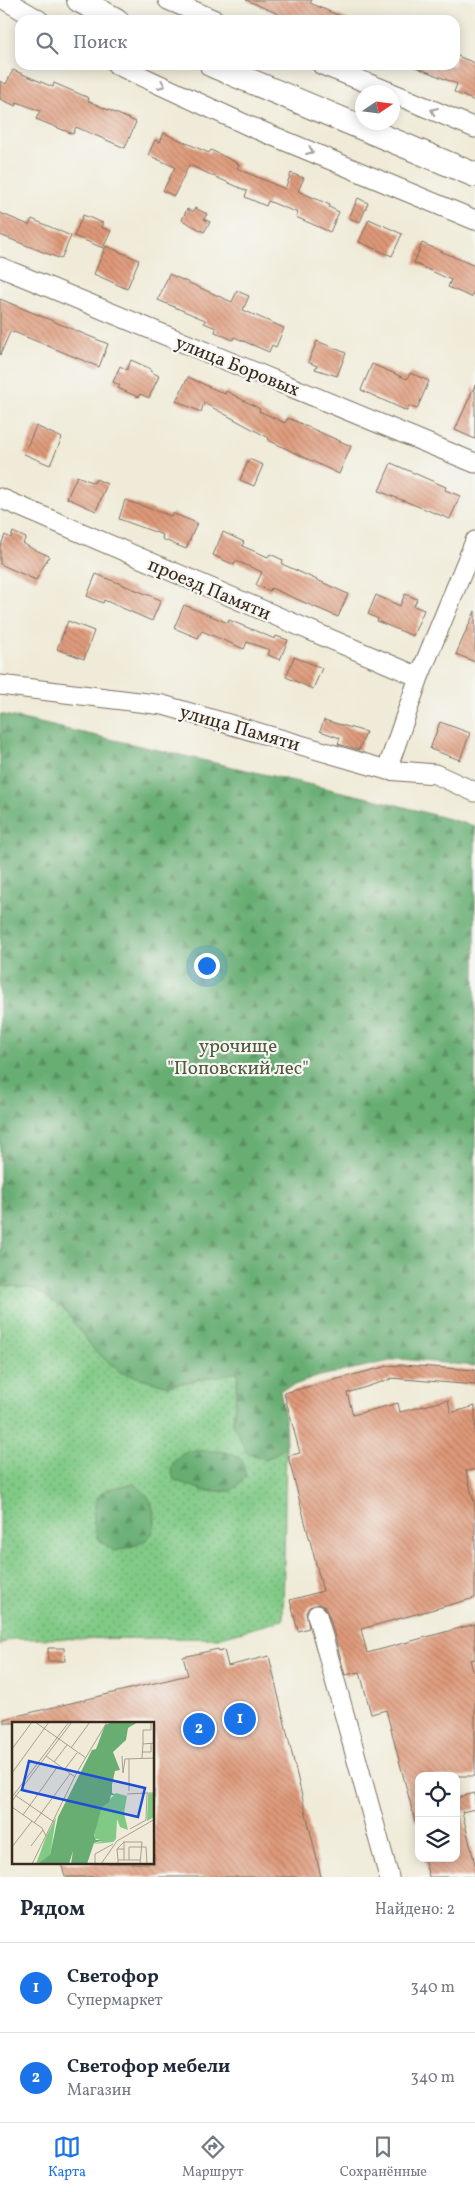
<!DOCTYPE html>
<html lang="ru">
<meta charset="utf-8">
<style>
body{margin:0;font-family:Vollkorn,serif;background:#f6f6f7;color:#1f2937}
.controls{position:absolute;right:15px;bottom:15px;display:grid;overflow:hidden;border-radius:10px;box-shadow:0 2px 12px #0003}
.controls button{width:45px;height:45px;display:grid;place-items:center;padding:0;border:0;border-bottom:1px solid #e0e1e3;background:#fff;color:#1f2937;font:25px sans-serif}
.compass{position:absolute;left:355px;top:85px;width:45px;height:45px;border-radius:50%;background:#fff;box-shadow:0 2px 12px #0003;rotate:77deg}
.you{position:absolute;left:206px;top:965px;width:18px;height:18px;margin:-12px;border:4px solid #fff;border-radius:50%;background:#1a73e8;box-shadow:0 0 0 8px #1a73e833}
.badge{display:grid;place-items:center;width:32px;height:32px;border-radius:50%;background:#1a73e8;color:#fff;font-size:16px;font-weight:700}
.pin{position:absolute;translate:-50% -50%;border:2px solid #fff;box-shadow:0 1px 5px #0006}
.list{margin:0;padding:0;list-style:none}
h2{display:flex;justify-content:space-between;align-items:center;height:65px;margin:0;padding:0 20px;font-size:21px}
h2 small{font-size:16px;font-weight:400;color:#747a83}
.list li{display:grid;grid-template-columns:32px 1fr auto;gap:15px;align-items:center;box-sizing:border-box;height:90px;padding:0 20px;border-top:1px solid #e0e1e3}
.list b{display:block;font-size:19px;white-space:nowrap}
.list p{margin:0;font-size:16px;white-space:nowrap;color:#747a83}
.list em{font-size:16px;font-style:normal;color:#747a83}
.icon{flex:none;width:28px;height:28px;fill:none;stroke:currentColor;stroke-width:2;stroke-linecap:round;stroke-linejoin:round}
.map{position:relative;flex:none;width:475px;height:1877px;overflow:hidden}
.search{position:absolute;background:#fff;box-shadow:0 2px 12px #0003;left:15px;right:15px;top:15px;height:55px;display:flex;align-items:center;gap:12px;box-sizing:border-box;padding:0 18px;border-radius:15px;color:#747a83;font-size:19px}
.sheet{height:245px;background:#fff}
nav{display:flex;justify-content:space-around;align-items:center;box-sizing:border-box;height:70px;border-top:1px solid #e0e1e3;background:#fff;font-size:14px;color:#747a83}
nav a{display:grid;justify-items:center;gap:2px}
nav .on{color:#1a73e8}
.map>svg:first-child{display:block}
</style>
<div class="map">
<svg width="475" height="1877" viewBox="0 0 475 1877">
<defs>
<pattern id="grass-dots" width="8" height="8" patternUnits="userSpaceOnUse" patternTransform="scale(1.25)"><rect width="8" height="8" fill="#80ca86"/><path d="M2 2h.1M6 6h.1" fill="none" stroke="#6aa46d" stroke-width="1.8" stroke-linecap="round"/></pattern>
<pattern id="forest-firs" width="22" height="20" patternUnits="userSpaceOnUse" patternTransform="scale(1.25)"><rect width="22" height="20" fill="#68ae73"/><path d="M5 1l3.5 6h-7zM16 11l3.5 6h-7z" fill="#578e5e"/></pattern>
<pattern id="building-back-hatch" width="6" height="6" patternUnits="userSpaceOnUse" patternTransform="scale(1.25)"><rect width="6" height="6" fill="#df9979"/><path d="M-1 5l2 2M0 0l6 6M5-1l2 2" fill="none" stroke="#b67d63"/></pattern>
</defs>
<rect width="100%" height="100%" fill="#f6f6f2"/>
<filter id="ink" filterUnits="userSpaceOnUse"><feTurbulence type="fractalNoise" baseFrequency=".02" numOctaves="2"/><feDisplacementMap in="SourceGraphic" scale="10" xChannelSelector="R" yChannelSelector="G"/><feConvolveMatrix kernelMatrix="1 2 1 2 8 2 1 2 1" color-interpolation-filters="sRGB"/></filter>
<filter id="wash" filterUnits="userSpaceOnUse"><feTurbulence type="fractalNoise" baseFrequency=".0096" numOctaves="4" result="noise"/><feDisplacementMap in="SourceGraphic" scale="20" xChannelSelector="R" yChannelSelector="G"/><feGaussianBlur stdDeviation="1.12" result="paint"/><feColorMatrix in="noise" values="0 0 0 0 0 0 0 0 0 0 0 0 0 0 0 0 0 1.4 0 .05"/><feComposite in="paint" operator="in"/></filter>
<g filter="url(#wash)">
<rect width="100%" height="100%" fill="#f0ebd8"/>
<path fill="url(#grass-dots)" stroke="#5e7a52" fill-rule="evenodd" d="M0,1285L33,1288L64,1309L94,1350L168,1386L239,1371L233,1423L266,1460L286,1447L283,1620L218,1638L11,1639L0,1645ZM171,1469L246,1477L231,1491L205,1490L175,1480Z"/>
<path fill="url(#forest-firs)" stroke="#526c48" d="M0,714L382,801L475,826V1366L400,1359L320,1376L280,1390L285,1417L286,1447L266,1460L246,1452L233,1423L238,1372L168,1386L120,1372L94,1350L64,1309L33,1288L0,1285Z
M187,1451C202,1451 233,1448 242,1461C244,1466 245,1472 246,1477L231,1491H205L174,1480L171,1469L177,1458Z
M135,1484C148,1496 150,1496 154,1513C160,1541 136,1546 114,1551L98,1539C93,1525 90,1501 104,1491C111,1487 126,1486 135,1484Z"/>
<g id="blocks">
<path fill="url(#building-back-hatch)" d="M246,0H312L310,3L349,20H292Z
M455,55L475,63V101L454,92L457,84L411,65H455Z
M13,70L53,87L54,83L89,98L88,101L136,122L125,148L76,127L73,134L36,119L40,111L17,102L16,106L0,99V81L6,84Z
M164,133L209,153L211,150L239,164L237,168L243,171L285,189L291,173L304,178L298,191L330,205L329,207L339,212L330,232L296,217L298,213L268,201L266,206L245,197L247,191L189,165L174,196L163,191L175,167L148,155L155,140L160,142Z
M358,198L368,203L360,222L349,218Z
M195,208L207,214L204,219L210,222L204,232L182,220L187,209L193,212Z
M0,213L29,225L32,219L71,236L61,259L0,235Z
M83,215L103,223L101,227L111,231L103,248L74,236Z
M369,219L402,234L392,256L359,242Z
M422,243L475,266V290L471,297L448,287L451,280L414,263Z
M106,246L139,260L127,289L94,274Z
M169,274L232,302L237,291L249,296L243,310L284,328L276,347L272,345L269,352L234,337L233,340L215,332L216,328L204,323L205,320L158,300Z
M0,299L108,344L99,367L14,332L13,333L10,332L0,355Z
M317,341L346,353L337,376L315,369L317,366L308,362Z
M131,360L151,369L150,371L159,376L149,398L140,394L138,397L118,388L120,385L113,382L120,366L127,370Z
M372,364L407,379L410,373L429,381L417,409L409,406L407,411L361,390Z
M188,377L225,394L226,391L260,409L259,411L285,423L288,418L351,446L339,474L268,440L269,438L204,403L201,412L176,401Z
M475,385V439L455,430Z
M36,426L62,438L50,465L24,454Z
M249,459L263,465L254,486L240,480Z
M391,463L446,487L445,490L460,496L450,519L379,491Z
M77,476L94,483L96,479L107,484L96,511L67,498Z
M125,500L171,516L172,513L197,523L186,549L162,539L163,535L119,519Z
M13,532L26,538L23,543L29,547L49,556L36,580L0,564V547L5,535L11,538Z
M223,532L244,542L242,546L268,557L270,554L283,560L282,564L348,594L338,617L271,588L270,591L256,585L262,572L236,561L234,565L213,555Z
M96,574L161,600L152,621L104,600L103,603L87,596Z
M405,594L417,599L414,606L424,610L413,636L377,621L378,619L368,614L376,595L400,606Z
M184,605L228,623L229,620L275,639L276,636L288,640L280,660L268,655L270,650L247,642L244,649L202,631L198,638L174,628Z
M475,611V662L456,654Z
M68,621L94,631L84,659L57,649Z
M294,657L322,668L313,689L286,677Z
M324,720L366,732L359,750L338,744L340,738L320,731Z
M440,722L470,733L460,760L430,749Z
M402,1365L475,1370V1385L391,1378V1379L347,1393L353,1415L398,1403L400,1412L448,1400L451,1413L475,1406V1470L466,1471L475,1506V1598L361,1629L367,1653L475,1624V1659L470,1660L475,1678V1776H419V1821H415L386,1710L371,1714L360,1672L345,1675L331,1622L325,1607L319,1604L309,1607L306,1613L309,1628L298,1631L290,1600L323,1591L288,1456L300,1453L284,1393L388,1366Z
M48,1648H64L65,1661H48Z
M218,1649L219,1652L224,1650L228,1666L269,1656L321,1877H65L61,1863H154V1723H4V1719L188,1675L183,1657Z
M475,1793V1809L462,1812L475,1864V1877H429L424,1858H456V1798Z"/>
</g>
</g>
<g filter="url(#ink)">
<use href="#blocks" fill-opacity="0" stroke="#7a6e5f" stroke-width="1"/>
<g fill="none" stroke-linecap="round" stroke-linejoin="round">
<g stroke="#7a6e5f" stroke-width="21">
<path id="minor" d="M5,0L39,20
M168,0L215,20
M117,65L249,126L475,220
M322,65L390,92
M392,93L475,128
M0,267L475,463
M0,498L419,677
M0,685L163,705L387,770L435,774L475,792
M387,770L419,677L475,541
M317,1615L389,1877"/>
</g>
<g stroke="#7a6e5f" stroke-width="26">
<path id="major" d="M79,0L116,20
M212,65L475,175"/>
</g>
<use href="#minor" stroke="#fff" stroke-width="19"/>
<use href="#major" stroke="#fff" stroke-width="24"/>
</g>
<defs><path id="oneway-chevron" d="M-2-3.5L2.5 0L-2 3.5" fill="none" stroke-width="1.6" stroke-linecap="round" stroke-linejoin="round" transform="scale(1.25)"/></defs>
<g stroke="#a79f9a">
<use href="#oneway-chevron" transform="translate(162 85) rotate(24)"/>
<use href="#oneway-chevron" transform="translate(434 111) rotate(-157)"/>
<use href="#oneway-chevron" transform="translate(310 151) rotate(23)"/>
</g>
</g>
<g text-anchor="middle" stroke-width="4.5" stroke-linejoin="round" paint-order="stroke">
<g font-size="19" fill="#3b2a1e" stroke="#f6f6f2">
<text transform="translate(238 365) rotate(22)" y="7">улица Боровых</text>
<text transform="translate(210 588) rotate(23)" y="7">проезд Памяти</text>
<text transform="translate(240 727) rotate(16)" y="7">улица Памяти</text>
</g>
<g font-size="19" fill="#505a3d" stroke="#f6f6f2">
<text x="238" y="1052">урочище<tspan x="238" dy="22">"Поповский лес"</tspan></text>
</g>
</g>
<g transform="translate(12 1722)">
<rect width="142" height="142" fill="#f0ebd8"/>
<path d="M104,71L115,74L112,91L116,108L108,105L105,97L104,117L101,120L81,122L91,119L82,116L84,105L90,85ZM142,71V95L135,99L136,72ZM44,95L38,134L24,142L34,115Z" fill="#80ca86"/>
<path d="M100,0H126L116,6L114,18L101,30L108,48L103,49L100,63V71L104,73H99L97,80L90,85L82,114L84,118H92L82,121L75,142H59L61,129L57,142H25L38,133L46,95L80,28L84,27L93,3Z" fill="#68ae73"/>
<path fill="none" stroke="#a89e8e" stroke-width="1" d="M23,0L74,36M131,22V8H139V0M59,26L78,0M0,27L20,0M130,30H139V21M34,34L63,55M110,34L111,51L113,37L143,36M130,36L131,22L143,21M42,40L55,23M52,48L65,31M0,51L37,0M117,69V37M115,72L135,71M3,73L42,100M0,75L57,0M0,79L60,0M0,85L30,106L34,114M11,93L46,44M22,101L58,52M118,107L134,98L135,71H143M19,124L31,108M0,125L20,99M105,127L112,120H130L128,142H135M106,138L105,127H112M112,138V119M117,138V125H134L135,142M20,142L64,52L95,0M83,142V132L101,122M89,142L105,119L143,97M106,142V138H128"/>
<path fill="#1d4ed8" fill-opacity="0.15" stroke="#1d4ed8" stroke-width="2.5" d="M17,39L133,66L126,95L10,68Z"/>
<rect width="142" height="142" fill="none" stroke="#3b2a1e" stroke-width="2.5"/>
</g>
</svg>
<div class="controls">
<button><svg class="icon" aria-label="locate" viewBox="0 0 24 24"><circle cx="12" cy="12" r="6"/><path d="M12 2v4M12 18v4M2 12h4M18 12h4"/></svg></button>
<button><svg class="icon" aria-label="layers" viewBox="0 0 24 24"><path d="M12 4l9 5-9 5-9-5zM3 14l9 5 9-5"/></svg></button>
</div>
<svg class="compass" viewBox="-18 -18 36 36"><path d="M0-13l5 13h-10z" fill="#e53935"/><path d="M0 13l5-13h-10z" fill="#747a83"/></svg>
<div class="you"></div>
<div class="pin badge" style="left:240px;top:1719px">1</div>
<div class="pin badge" style="left:199px;top:1729px">2</div>
<div class="search"><svg class="icon" aria-label="search" viewBox="0 0 24 24"><circle cx="10" cy="10" r="6"/><path d="M15 15l6 6"/></svg>Поиск</div>
</div>
<section class="sheet">
<h2>Рядом<small>Найдено: 2</small></h2>
<ul class="list">
<li><span class="badge">1</span><div><b>Светофор</b><p>Супермаркет</p></div><em>340 m</em></li>
<li><span class="badge">2</span><div><b>Светофор мебели</b><p>Магазин</p></div><em>340 m</em></li>
</ul>
</section>
<nav>
<a class="on"><svg class="icon" aria-label="map" viewBox="0 0 24 24"><path d="M3 6l6-2 6 2 6-2v14l-6 2-6-2-6 2zM9 4v14M15 6v14"/></svg>Карта</a>
<a><svg class="icon" aria-label="directions" viewBox="0 0 24 24"><path d="M12 3l9 9-9 9-9-9zM9 14v-3h6M13 9l2 2-2 2"/></svg>Маршрут</a>
<a><svg class="icon" aria-label="saved" viewBox="0 0 24 24"><path d="M7 4h10v16l-5-4-5 4z"/></svg>Сохранённые</a>
</nav>
